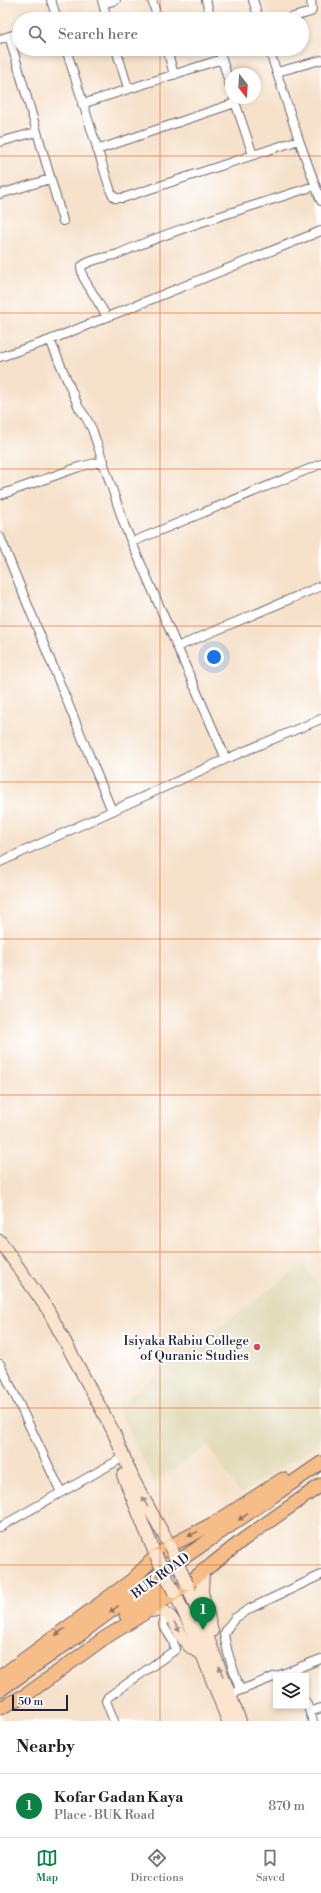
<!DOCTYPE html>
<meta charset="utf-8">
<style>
body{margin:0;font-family:"Libre Bodoni",serif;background:#f2f2f2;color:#222}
.controls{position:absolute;right:12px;bottom:12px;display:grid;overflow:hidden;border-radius:0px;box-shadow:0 2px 6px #0003}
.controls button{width:36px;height:36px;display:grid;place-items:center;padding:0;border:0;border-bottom:1px solid #e0e0e0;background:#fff;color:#222;font:20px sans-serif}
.compass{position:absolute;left:225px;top:68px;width:36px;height:36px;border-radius:50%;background:#fff;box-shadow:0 2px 6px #0003;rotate:163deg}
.scale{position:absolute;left:12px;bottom:10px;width:56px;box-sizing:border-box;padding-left:4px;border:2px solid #22223b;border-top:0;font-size:11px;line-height:14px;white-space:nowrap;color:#22223b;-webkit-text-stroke:3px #fff;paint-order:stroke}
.you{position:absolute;left:214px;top:657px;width:14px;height:14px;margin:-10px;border:3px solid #fff;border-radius:50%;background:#1a73e8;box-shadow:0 0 0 6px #1a73e833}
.badge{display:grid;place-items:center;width:26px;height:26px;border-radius:50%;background:#0b8043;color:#fff;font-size:13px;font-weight:700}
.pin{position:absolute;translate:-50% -33px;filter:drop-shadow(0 1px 2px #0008)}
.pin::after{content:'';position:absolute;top:21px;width:14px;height:12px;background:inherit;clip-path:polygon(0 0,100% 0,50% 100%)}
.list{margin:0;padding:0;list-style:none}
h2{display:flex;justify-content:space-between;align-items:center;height:52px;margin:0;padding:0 16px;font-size:17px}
h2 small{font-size:13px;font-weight:400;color:#767676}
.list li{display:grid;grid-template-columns:26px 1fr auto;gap:12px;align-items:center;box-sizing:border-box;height:64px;padding:0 16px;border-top:1px solid #e0e0e0}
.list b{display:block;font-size:15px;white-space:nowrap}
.list p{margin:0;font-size:13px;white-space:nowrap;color:#767676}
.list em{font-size:13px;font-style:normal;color:#767676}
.icon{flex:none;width:22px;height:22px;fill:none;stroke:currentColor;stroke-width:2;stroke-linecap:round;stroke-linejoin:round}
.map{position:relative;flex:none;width:321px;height:1721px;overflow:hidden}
.search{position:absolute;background:#fff;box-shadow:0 2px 6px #0003;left:12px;right:12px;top:12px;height:44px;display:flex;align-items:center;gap:10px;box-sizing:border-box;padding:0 14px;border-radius:22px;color:#767676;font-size:15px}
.sheet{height:116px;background:#fff}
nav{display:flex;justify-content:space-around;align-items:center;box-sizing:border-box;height:56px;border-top:1px solid #e0e0e0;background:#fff;font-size:11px;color:#767676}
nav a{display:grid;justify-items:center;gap:2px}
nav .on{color:#0b8043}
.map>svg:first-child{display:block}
</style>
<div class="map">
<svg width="321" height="1721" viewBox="0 0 321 1721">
<rect width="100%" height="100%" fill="#fff"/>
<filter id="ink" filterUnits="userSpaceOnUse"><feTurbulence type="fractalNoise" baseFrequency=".025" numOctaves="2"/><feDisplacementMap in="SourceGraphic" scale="8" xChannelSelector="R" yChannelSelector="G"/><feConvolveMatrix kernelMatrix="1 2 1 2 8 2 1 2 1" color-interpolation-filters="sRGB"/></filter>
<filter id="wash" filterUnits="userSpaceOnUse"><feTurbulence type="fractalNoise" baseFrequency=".012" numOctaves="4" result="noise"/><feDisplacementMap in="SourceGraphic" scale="16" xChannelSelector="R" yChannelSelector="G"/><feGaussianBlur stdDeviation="0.9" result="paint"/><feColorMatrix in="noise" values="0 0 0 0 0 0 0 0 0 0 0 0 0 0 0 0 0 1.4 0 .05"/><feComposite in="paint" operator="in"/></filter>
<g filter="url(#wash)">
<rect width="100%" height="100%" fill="#f6e1ca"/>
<path fill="#e2dcba" d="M304,1264L321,1290V1442L240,1494L208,1445L154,1483L117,1405Z"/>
</g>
<g filter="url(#ink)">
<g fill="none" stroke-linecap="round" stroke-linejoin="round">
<g stroke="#6c656d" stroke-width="10">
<path id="minor" d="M51,0L57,19
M102,0L107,19
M152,0L158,19
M206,0L211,19
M253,0L259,19
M103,4L116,0
M286,19L311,12L312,9L311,0
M9,36L63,221
M0,39L19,33
M66,49L111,192L115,198H123L299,140
M116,49L128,88
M167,49L174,75
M219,49L231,89
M269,49L299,140L321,201
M277,72L321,60
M234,99L253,155
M82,104L222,59
M0,142L36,132
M97,150L235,103
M0,194L50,179
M107,317L83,277L81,267C90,259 106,258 118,254C181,226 249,208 314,186
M50,340L79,408L85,416L92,429L125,527L226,759
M0,357L50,340L321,231
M0,495L79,467L104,461
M0,537L112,811
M132,542L321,464
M177,647L321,586
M0,862L226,759L321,719
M0,1364L61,1492
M0,1527L124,1457
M277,1676L321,1659
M240,1690L228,1653L224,1635L228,1627L235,1618L251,1608L321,1575
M236,1692L276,1676
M306,1702L313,1721
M310,1712L321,1708
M114,1721L106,1701L108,1697L175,1650L173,1641L163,1625L165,1610"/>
</g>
<g stroke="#6c656d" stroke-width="14">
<path id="secondary" d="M0,1241L48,1310L113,1431L134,1481L170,1546
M123,1475L156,1556
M203,1570L202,1592L212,1631
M187,1584L240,1721
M174,1592L195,1636L228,1721
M148,1611C183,1605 171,1643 201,1653"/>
</g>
<g stroke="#6c656d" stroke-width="15">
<path id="primary" d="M126,1615L164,1588
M0,1677L132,1580L156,1556L170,1546L218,1521L283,1479
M0,1690L79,1635L163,1572L321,1463
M0,1708L26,1695L103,1639L148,1611L187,1584L244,1539L321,1485"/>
</g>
<use href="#minor" stroke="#fff" stroke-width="8"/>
<use href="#secondary" stroke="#fce5cf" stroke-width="12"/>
<use href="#primary" stroke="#f7bd88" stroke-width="13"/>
<g stroke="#6c656d" stroke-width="14" stroke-linecap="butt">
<path id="secondary-bridge" d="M170,1546L187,1584
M156,1556L174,1592"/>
</g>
<use href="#secondary-bridge" stroke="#fce5cf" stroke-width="12"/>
</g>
<defs><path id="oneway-solid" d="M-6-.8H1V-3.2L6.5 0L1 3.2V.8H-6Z"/></defs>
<g fill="#9a8d8c">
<use href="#oneway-solid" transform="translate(145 1502) rotate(-119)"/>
<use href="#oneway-solid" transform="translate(177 1627) rotate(61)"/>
<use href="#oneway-solid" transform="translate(221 1671) rotate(-110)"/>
</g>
<g fill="#8c7062">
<use href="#oneway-solid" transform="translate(243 1517) rotate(146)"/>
<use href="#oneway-solid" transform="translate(193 1534) rotate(154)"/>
<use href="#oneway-solid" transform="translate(114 1609) rotate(143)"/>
<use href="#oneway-solid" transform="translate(60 1632) rotate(143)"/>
</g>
</g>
<path fill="none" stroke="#de560e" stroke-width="1" stroke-opacity="0.55" d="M160,0V19M160,49V1721M0,156H321M0,313H321M0,469H321M0,626H321M0,782H321M0,939H321M0,1095H321M0,1252H321M0,1408H321M0,1565H321"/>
<circle fill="#d1495b" stroke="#fff" stroke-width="1.5" cx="257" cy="1347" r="4"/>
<g text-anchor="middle" stroke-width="4" stroke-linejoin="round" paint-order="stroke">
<g font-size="13" fill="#22223b" stroke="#fff" text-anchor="end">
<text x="249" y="1345">Isiyaka Rabiu College<tspan x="249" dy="15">of Quranic Studies</tspan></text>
</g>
<g font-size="13" fill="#22223b" stroke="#fff">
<text transform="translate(160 1575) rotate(-36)" y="5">BUK ROAD</text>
</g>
</g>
</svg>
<div class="controls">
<button><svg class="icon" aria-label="layers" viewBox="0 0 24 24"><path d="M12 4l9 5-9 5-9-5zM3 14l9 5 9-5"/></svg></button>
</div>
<svg class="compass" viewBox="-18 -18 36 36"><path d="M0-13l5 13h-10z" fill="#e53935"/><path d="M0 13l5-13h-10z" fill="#767676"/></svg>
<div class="scale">50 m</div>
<div class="you"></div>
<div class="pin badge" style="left:203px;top:1630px">1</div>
<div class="search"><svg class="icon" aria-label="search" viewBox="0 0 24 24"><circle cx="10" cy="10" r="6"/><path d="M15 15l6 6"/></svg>Search here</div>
</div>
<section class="sheet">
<h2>Nearby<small></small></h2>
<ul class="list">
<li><span class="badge">1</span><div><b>Kofar Gadan Kaya</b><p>Place · BUK Road</p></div><em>870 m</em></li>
</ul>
</section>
<nav>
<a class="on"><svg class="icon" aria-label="map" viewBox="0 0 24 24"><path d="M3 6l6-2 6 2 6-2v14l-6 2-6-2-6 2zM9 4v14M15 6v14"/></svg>Map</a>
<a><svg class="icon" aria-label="directions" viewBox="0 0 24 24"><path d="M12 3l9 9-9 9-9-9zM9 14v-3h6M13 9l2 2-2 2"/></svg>Directions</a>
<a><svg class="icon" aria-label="saved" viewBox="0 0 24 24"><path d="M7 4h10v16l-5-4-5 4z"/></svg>Saved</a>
</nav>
